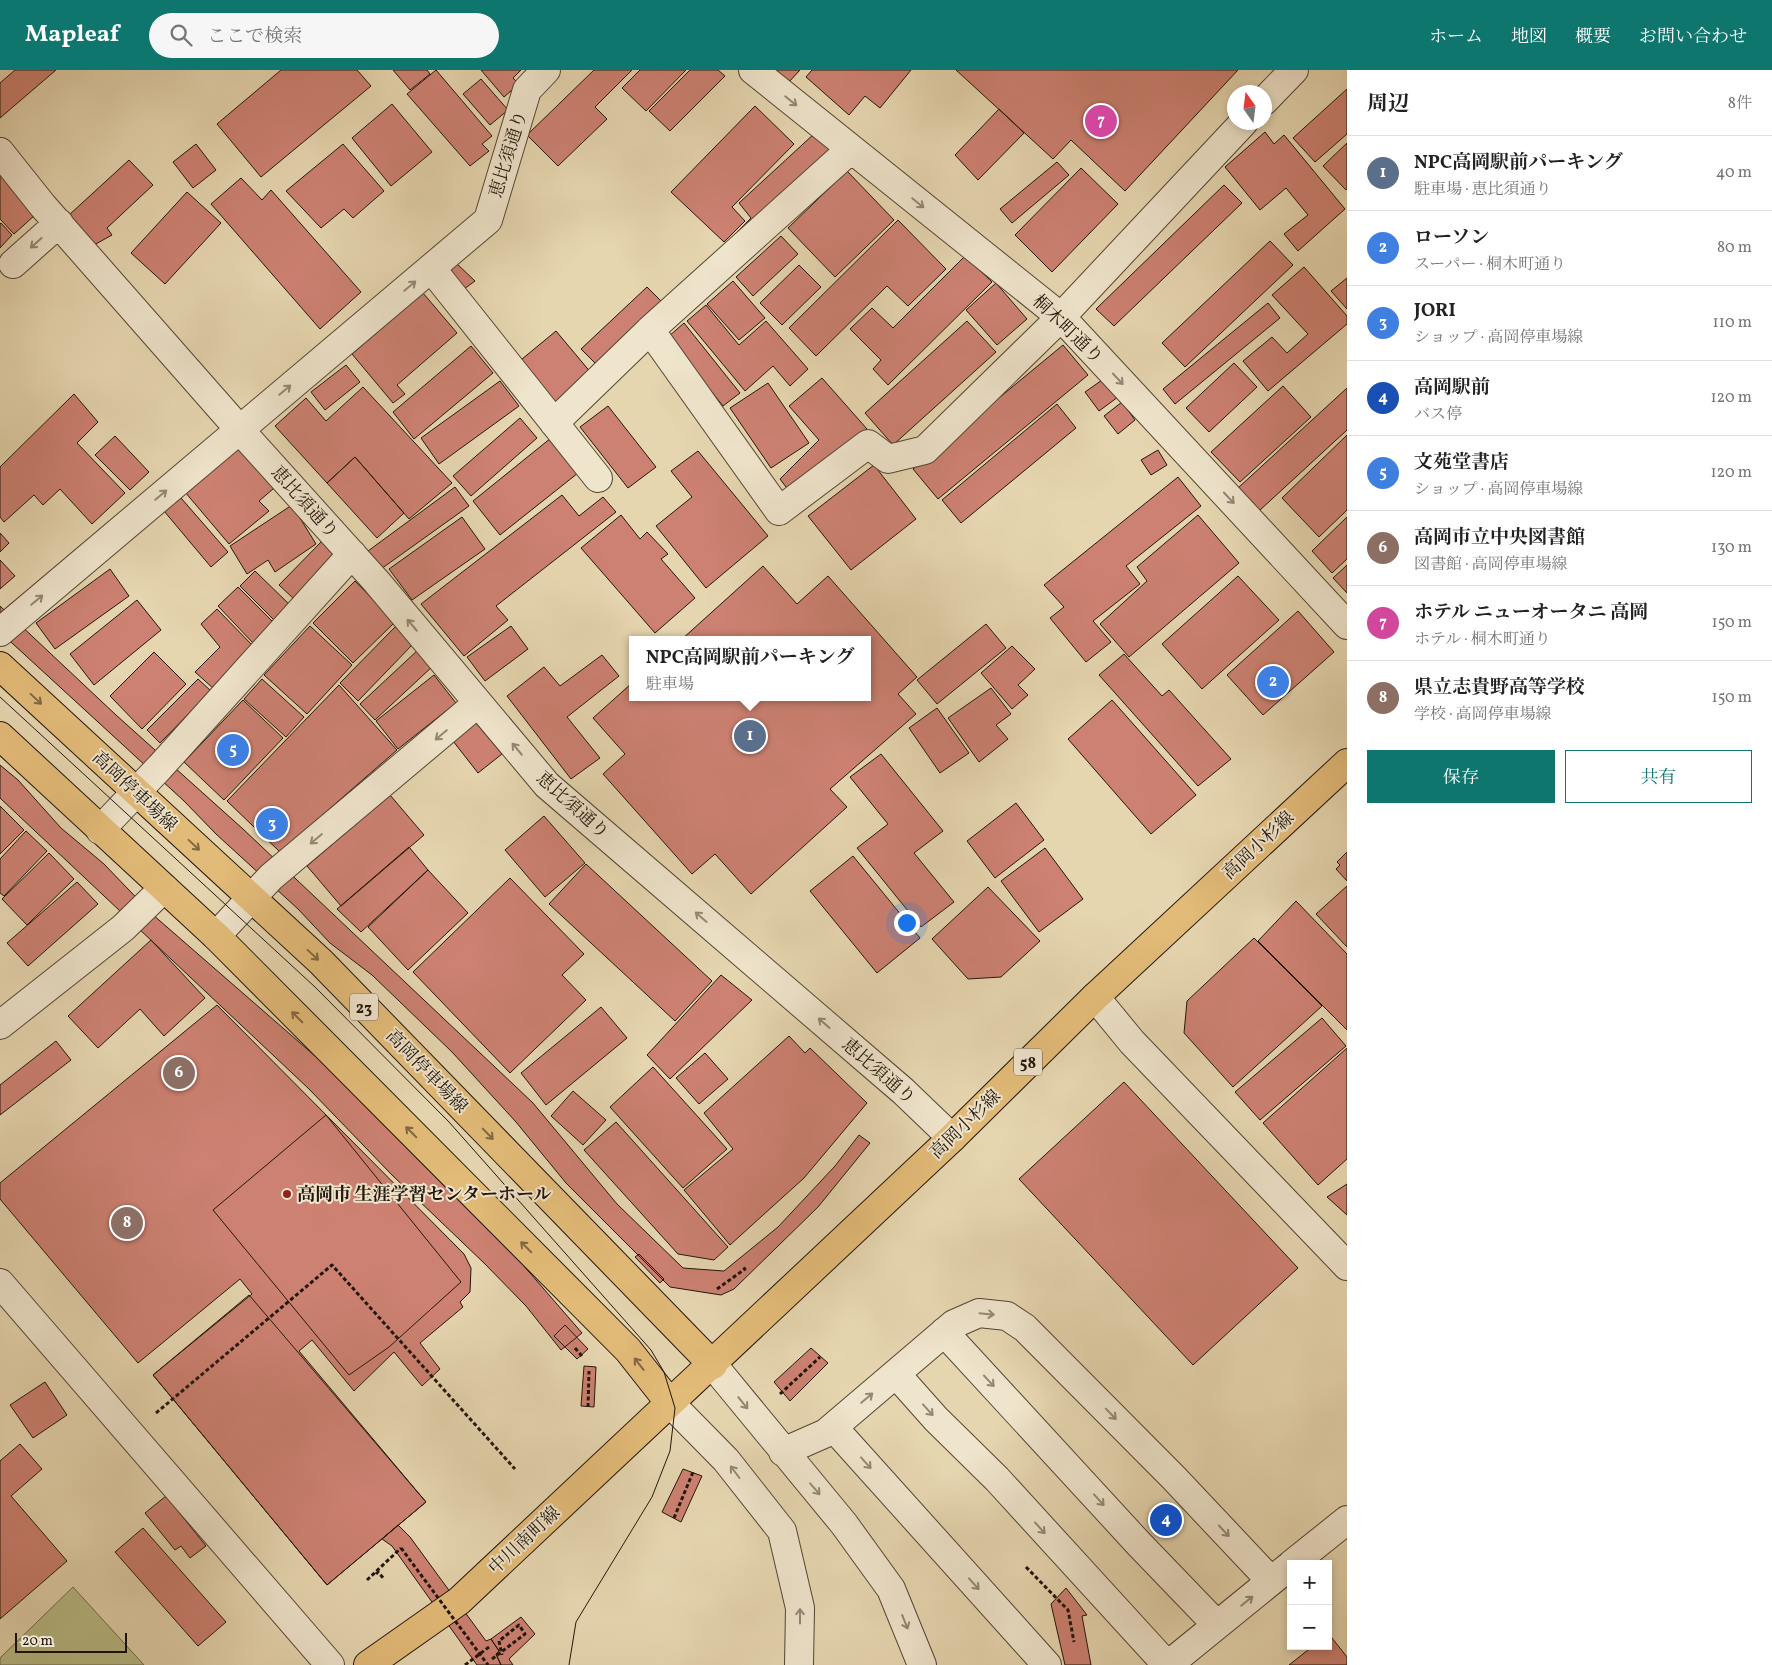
<!DOCTYPE html>
<html lang="ja">
<meta charset="utf-8">
<style>
body{margin:0;font-family:Vollkorn,"Noto Serif JP",serif;background:#f6f6f6;color:#222}
.controls{position:absolute;right:15px;bottom:15px;display:grid;overflow:hidden;border-radius:0px;box-shadow:0 2px 8px #0003}
.controls button{width:45px;height:45px;display:grid;place-items:center;padding:0;border:0;border-bottom:1px solid #e0e0e0;background:#fff;color:#222;font:25px sans-serif}
.compass{position:absolute;left:1227px;top:15px;width:45px;height:45px;border-radius:50%;background:#fff;box-shadow:0 2px 8px #0003;rotate:346deg}
.scale{position:absolute;left:15px;bottom:12px;width:112px;box-sizing:border-box;padding-left:5px;border:2px solid #22160b;border-top:0;font-size:14px;line-height:18px;white-space:nowrap;color:#22160b;-webkit-text-stroke:4px #efe4cc;paint-order:stroke}
.you{position:absolute;left:906px;top:852px;width:18px;height:18px;margin:-12px;border:4px solid #fff;border-radius:50%;background:#1a73e8;box-shadow:0 0 0 8px #1a73e833}
.badge{display:grid;place-items:center;width:32px;height:32px;border-radius:50%;background:#0f766e;color:#fff;font-size:16px;font-weight:700}
.pin{position:absolute;translate:-50% -50%;border:2px solid #fff;box-shadow:0 1px 5px #0006}
.popup{position:absolute;left:629px;top:566px;width:242px;height:65px;box-sizing:border-box;display:grid;place-content:center;border-radius:0px;background:#fff;filter:drop-shadow(0 1px 4px #0005);font-size:16px;white-space:nowrap;color:#767676}
.popup b{font-size:19px;color:#222}
.popup::after{content:'';position:absolute;left:50%;top:100%;margin-left:-10px;border:10px solid transparent;border-top-color:#fff}
.list{margin:0;padding:0;list-style:none}
h2{display:flex;justify-content:space-between;align-items:center;height:65px;margin:0;padding:0 20px;font-size:21px}
h2 small{font-size:16px;font-weight:400;color:#767676}
.list li{display:grid;grid-template-columns:32px 1fr auto;gap:15px;align-items:center;box-sizing:border-box;height:75px;padding:0 20px;border-top:1px solid #e0e0e0}
.list b{display:block;font-size:19px;white-space:nowrap}
.list p{margin:0;font-size:16px;white-space:nowrap;color:#767676}
.list em{font-size:16px;font-style:normal;color:#767676}
.actions{display:flex;gap:10px;padding:15px 20px}
.actions a{flex:1;padding:11px 0;border:1px solid #0f766e;border-radius:0px;text-align:center;font-size:18px;color:#0f766e}
.actions .main{background:#0f766e;color:#fff}
.icon{flex:none;width:28px;height:28px;fill:none;stroke:currentColor;stroke-width:2;stroke-linecap:round;stroke-linejoin:round}
.map{position:relative;flex:none;width:1347px;height:1595px;overflow:hidden}
header{display:flex;align-items:center;gap:30px;box-sizing:border-box;height:70px;padding:0 25px;background:#0f766e;color:#fff}
header strong{font-size:24px}
nav{display:flex;gap:28px;margin-inline-start:auto;font-size:18px}
.search{width:350px;height:45px;background:#f6f6f6;display:flex;align-items:center;gap:12px;box-sizing:border-box;padding:0 18px;border-radius:28px;color:#767676;font-size:19px}
main{display:flex}
aside{flex:1;background:#fff}
.map>svg:first-child{display:block}
</style>
<header>
<strong>Mapleaf</strong>
<div class="search"><svg class="icon" aria-label="search" viewBox="0 0 24 24"><circle cx="10" cy="10" r="6"/><path d="M15 15l6 6"/></svg>ここで検索</div>
<nav><a>ホーム</a><a>地図</a><a>概要</a><a>お問い合わせ</a></nav>
</header>
<main>
<div class="map">
<svg width="1347" height="1595" viewBox="0 0 1347 1595">
<rect width="100%" height="100%" fill="#e6d6b0"/>
<filter id="stains"><feTurbulence type="fractalNoise" baseFrequency=".004" numOctaves="4"/><feColorMatrix values="0 0 0 0 .2 0 0 0 0 .09 0 0 0 0 .02 0 0 0 .5 -.17"/></filter>
<radialGradient id="worn" r=".72"><stop offset=".6" stop-color="#630" stop-opacity="0"/><stop offset="1" stop-color="#630" stop-opacity=".3"/></radialGradient>
<path fill="#b9bd88" stroke="#6e6a4a" d="M73,1517L144,1595H0V1588Z"/>
<path fill="#cd8172" stroke="#22160b" d="M15,0H56L0,48V13Z
M281,0H357L371,16L261,107L217,54Z
M393,0H427L430,4L410,20Z
M436,0L492,66L482,74L489,81L470,96L407,24Z
M481,0H521L513,8L519,14L504,27Z
M594,0H632L595,37L607,49L558,96L527,65Z
M640,0H686L646,41L622,18Z
M690,0H718L725,6L670,61L649,41Z
M774,0H800L788,13Z
M812,0H911L880,38L865,26L849,45L806,7Z
M956,0H1238L1125,121L1071,70L1053,89Z
M481,9L508,40L490,55L463,24Z
M1347,19V64L1315,92L1293,68Z
M392,34L432,82L391,116L352,68Z
M755,36L794,74L732,137L745,151L724,172L671,122Z
M999,39L1024,63L978,110L955,85Z
M1265,62L1274,74L1284,65L1345,139L1298,181L1284,164L1308,145L1286,118L1260,140L1225,97Z
M815,63L831,80L719,181L751,148L739,133Z
M1347,73V118L1346,120L1323,96Z
M196,74L216,100L193,118L173,92Z
M343,74L384,121L353,148L344,139L321,158L286,121Z
M129,90L153,115L107,158L112,165L94,175L69,145Z
M1057,92L1069,105L1012,153L1000,139Z
M1081,98L1118,134L1052,202L1015,165Z
M847,101L894,150L835,207L788,158Z
M0,104L35,145L14,164L0,149Z
M241,108L262,130L271,120L361,222L320,259L211,134Z
M1224,115L1242,133L1114,256L1096,239Z
M187,122L221,153L165,214L131,183Z
M898,150L946,199L908,236L887,216L816,286L789,258Z
M1,153L12,165L0,178V154Z
M781,166L798,184L753,226L736,207Z
M1270,171L1293,195L1185,297L1162,273Z
M965,186L992,212L888,315L873,299L881,290L850,259L872,238L893,258Z
M455,192L475,211L453,227L436,208Z
M799,195L821,217L782,255L760,233Z
M1304,197L1347,246V254L1268,321L1243,291L1272,267L1287,283L1308,264L1272,225Z
M1347,208V239L1331,221Z
M733,211L765,248L739,270L707,234Z
M996,213L1027,249L997,275L966,240Z
M647,217L665,235L599,297L581,279Z
M423,223L457,263L397,315L405,324L393,333L352,284Z
M1268,233L1280,248L1175,334L1163,319Z
M706,235L739,275L766,251L808,299L790,316L773,296L745,321L687,251Z
M967,251L996,282L893,375L865,343Z
M684,253L740,323L723,336L668,267Z
M556,261L592,304L552,338L516,294Z
M1063,275L1088,305L938,429L913,399Z
M471,276L493,303L414,369L393,342Z
M1234,293L1257,317L1209,362L1186,338Z
M346,295L360,312L325,340L311,322Z
M822,308L867,359L792,425L780,409L819,370L789,336Z
M1105,308L1118,327L1099,341L1085,322Z
M500,311L519,336L439,394L421,368Z
M768,313L809,373L771,398L730,338Z
M1283,316L1311,347L1240,412L1211,382Z
M363,317L452,413L409,449L355,387L327,413L275,356L306,328L326,351Z
M1347,318V360L1259,441L1238,418Z
M74,324L98,352L77,373L125,423L92,454L60,419L43,435L34,425L4,452L0,447V397Z
M1122,332L1135,350L1118,364L1104,346Z
M1057,334L1076,358L961,453L942,430Z
M608,336L656,397L628,418L580,357Z
M520,348L537,368L471,426L453,406Z
M1347,365V440L1319,467L1282,428Z
M115,366L149,402L130,420L95,385Z
M551,368L578,403L500,465L473,431Z
M244,371L280,413L259,431L269,441L229,474L185,422Z
M1158,380L1167,395L1151,405L1141,390Z
M698,381L768,466L706,518L656,456L692,427L671,401Z
M355,387L404,443L377,468L327,413Z
M874,395L916,449L851,500L808,446Z
M1178,407L1201,436L1126,496L1140,514L1093,551L1111,572L1086,592L1050,548L1064,537L1044,515Z
M455,417L469,436L381,499L368,481Z
M562,425L579,446L603,427L616,442L496,536L508,550L464,586L421,534Z
M181,428L228,482L211,497L164,441Z
M292,435L316,474L275,502L268,490L247,504L230,476Z
M621,445L640,469L647,462L668,484L661,489L695,528L655,563L581,478Z
M1198,445L1239,493L1129,587L1100,554L1147,511L1137,497Z
M462,447L485,479L412,530L389,499Z
M1347,447V489L1332,503L1312,481Z
M0,463L9,473L0,482Z
M323,470L338,484L294,529L279,515Z
M0,490L15,506L0,519Z
M1347,495V523L1333,508Z
M763,496L797,534L828,506L917,607L898,624L916,644L830,719L847,737L751,824L715,784L692,804L603,704L625,684L593,648L632,613V627H868V570H681Z
M110,499L129,526L55,579L36,553Z
M255,501L291,536L276,552L240,516Z
M1238,506L1279,550L1202,619L1162,574Z
M355,511L395,552L353,593L313,553Z
M238,517L274,553L253,573L218,536Z
M137,530L161,560L94,615L70,584Z
M0,536L116,645L243,759L533,1033L617,1134L683,1198L724,1201L778,1157L835,1096L859,1065L870,1073L818,1137L734,1219L721,1225L670,1217L566,1113L516,1052L452,982L372,905L330,873L298,839L216,764L184,731L0,562Z
M217,539L253,576L214,619L195,602L220,577L201,554Z
M1298,541L1334,582L1263,645L1227,605Z
M986,554L1006,578L937,634L917,610Z
M397,555L414,573L358,631L340,613Z
M310,556L352,595L307,644L264,605Z
M511,556L528,579L485,611L467,587Z
M1012,576L1035,599L1018,615L1028,625L1012,639L981,603Z
M419,579L434,595L375,650L360,634Z
M154,582L186,614L142,659L110,626Z
M1124,584L1162,626L1169,620L1231,689L1198,716L1099,605Z
M602,585L619,606L567,647L600,688L571,709L507,626L544,597L560,616Z
M434,605L456,633L398,679L376,651Z
M198,609L211,621L160,673L147,660Z
M262,609L304,647L286,667L244,629Z
M339,615L397,680L280,782L227,731Z
M991,618L1011,644L996,655L1008,669L979,692L948,648Z
M243,630L283,668L224,730L184,692Z
M1112,630L1196,725L1151,764L1068,669Z
M937,638L969,683L940,703L909,658Z
M476,653L502,684L478,703L453,671Z
M881,684L943,761L914,783L954,832L921,857L857,778L888,754L850,707Z
M0,695L18,710L61,758L104,794L152,844L330,999L465,1128L582,1263L561,1280L526,1236L484,1193L392,1105L309,1019L0,728Z
M390,725L424,765L341,836L307,796Z
M1016,733L1044,770L995,808L967,771Z
M0,736L24,760L0,784Z
M544,746L585,793L545,827L505,780Z
M26,761L47,781L4,826L0,823V789Z
M409,777L428,800L361,862L337,839Z
M1045,778L1083,829L1039,862L1001,811Z
M1347,782V811L1336,799L1340,795L1337,792Z
M49,783L74,809L27,855L2,829Z
M853,786L920,868L877,903L810,821Z
M586,794L712,911L675,951L549,834Z
M428,800L468,843L408,900L368,857Z
M510,808L584,884L562,905L586,930L510,1003L413,902Z
M77,812L98,834L28,896L7,873Z
M1347,816V877L1316,844Z
M988,817L1040,871L1001,907L968,909L932,869Z
M1296,831L1347,884V960L1258,871Z
M1254,868L1322,936L1233,1017L1184,963L1187,931Z
M151,870L205,928L164,966L140,939L98,978L68,946Z
M721,905L752,930L670,1009L647,985Z
M217,935L464,1184L471,1198L470,1222L460,1232L463,1237L420,1273L440,1299L422,1316L394,1282L354,1321L312,1270L299,1281L426,1432L327,1515L153,1305L252,1224L240,1209L138,1293L0,1129V1113Z
M601,937L627,968L546,1035L521,1003Z
M1322,948L1346,976L1260,1050L1235,1022Z
M789,966L805,983L810,978L867,1033L804,1108L730,1175L684,1120L733,1079L704,1043Z
M56,971L71,990L0,1045V1015Z
M1347,978V1089L1318,1115L1263,1053Z
M705,983L728,1009L699,1034L676,1008Z
M653,997L727,1079L683,1118L610,1037Z
M1124,1012L1298,1198L1193,1295L1019,1109Z
M573,1021L606,1050L583,1075L551,1046Z
M326,1045L461,1212L389,1277L349,1305L213,1140Z
M616,1052L728,1177L714,1190L678,1184L584,1080Z
M1347,1114V1145L1327,1127Z
M639,1184L664,1209L660,1213L635,1187Z
M249,1225L426,1432L327,1515L153,1305Z
M565,1255L588,1279L577,1289L554,1266Z
M811,1278L828,1293L790,1331L774,1312Z
M584,1296L596,1297L594,1337L581,1336Z
M45,1312L67,1345L33,1368L10,1335Z
M20,1374L42,1399L11,1426L67,1491L0,1549V1391Z
M683,1399L702,1406L681,1452L662,1442Z
M166,1426L206,1476L190,1488L181,1476L175,1480L145,1443Z
M398,1455L410,1467L486,1571L491,1569L499,1581L496,1584L501,1595H477L392,1476L382,1469Z
M143,1458L226,1552L198,1576L115,1482Z
M1066,1518L1087,1545L1082,1546L1091,1595H1065L1051,1534Z
M521,1547L535,1564L509,1589L513,1595H501L496,1584L499,1581L491,1569Z
M1328,1563L1347,1587V1595H1289L1313,1576H1328Z"/>
<g fill="none" stroke-linecap="round" stroke-linejoin="round">
<g stroke="#534634" stroke-width="30">
<path id="minor" d="M753,0L1061,247L1347,555
M1264,31L1294,0
M0,82L43,136L239,359L376,511L547,715L903,1021L952,1068
M13,194L59,153
M431,198L598,408
M650,260L779,441L868,374L888,389L925,380L1061,247L1244,52
M554,353L650,260L851,79
M0,562L488,150L527,20L546,0
M100,760L160,697L352,484
M216,866L271,807L478,633
M1095,927L1132,972L1347,1196
M0,955L123,858L164,818
M0,1213L330,1595
M944,1262L1139,1474L1217,1555
M713,1295L844,1454L891,1519L922,1595
M896,1304L936,1349L997,1409L1167,1595
M669,1332L726,1390L782,1461L800,1538L799,1595
M833,1357L1047,1595
M783,1382L826,1363L954,1254L979,1243L1007,1246L1025,1258L1174,1408L1271,1511
M1292,1494L1347,1450
M1168,1595L1291,1495"/>
</g>
<g stroke="#22160b" stroke-width="30">
<path id="major" d="M0,596L321,892L713,1295
M0,666L216,866L628,1280L669,1332
M368,1595L459,1531L952,1068L1095,927L1347,693"/>
</g>
<path stroke="#22160b" stroke-width="3" stroke-dasharray="4 2.5" stroke-linecap="butt" d="M717,1219L745,1199L742,1197
M575,1278L582,1286
M780,1324L820,1287
M588,1337L589,1301
M156,1343L332,1195L515,1399
M674,1448L693,1402
M1026,1497L1068,1540L1074,1572
M376,1504L378,1502L384,1509
M367,1510L401,1478
M492,1589L525,1564L519,1555L499,1571
M465,1595L489,1577"/>
<use href="#minor" stroke="#efe4cc" stroke-width="28"/>
<use href="#major" stroke="#e3bb78" stroke-width="28"/>
<path stroke="#22160b" stroke-width="1" d="M0,627L315,917L449,1052L651,1280L664,1302L675,1338L670,1381L652,1427L576,1552L569,1595"/>
<path stroke="#22160b" stroke-width="3" stroke-dasharray="4 2.5" stroke-linecap="butt" d="M401,1478L488,1595
M499,1571L502,1585"/>
</g>
<defs><path id="oneway-shaft" d="M-6 0H5M1.5-3L5.5 0L1.5 3" fill="none" stroke-width="1.6" stroke-linecap="round" stroke-linejoin="round" transform="scale(1.25)"/></defs>
<g stroke="#938775">
<use href="#oneway-shaft" transform="translate(791 31) rotate(39)"/>
<use href="#oneway-shaft" transform="translate(918 133) rotate(39)"/>
<use href="#oneway-shaft" transform="translate(36 173) rotate(138)"/>
<use href="#oneway-shaft" transform="translate(410 216) rotate(-40)"/>
<use href="#oneway-shaft" transform="translate(1118 309) rotate(47)"/>
<use href="#oneway-shaft" transform="translate(285 320) rotate(-40)"/>
<use href="#oneway-shaft" transform="translate(161 425) rotate(-40)"/>
<use href="#oneway-shaft" transform="translate(1229 428) rotate(47)"/>
<use href="#oneway-shaft" transform="translate(37 530) rotate(-40)"/>
<use href="#oneway-shaft" transform="translate(412 555) rotate(-130)"/>
<use href="#oneway-shaft" transform="translate(441 665) rotate(140)"/>
<use href="#oneway-shaft" transform="translate(517 679) rotate(-130)"/>
<use href="#oneway-shaft" transform="translate(316 769) rotate(140)"/>
<use href="#oneway-shaft" transform="translate(701 847) rotate(-139)"/>
<use href="#oneway-shaft" transform="translate(824 953) rotate(-139)"/>
<use href="#oneway-shaft" transform="translate(987 1244) rotate(6)"/>
<use href="#oneway-shaft" transform="translate(989 1311) rotate(47)"/>
<use href="#oneway-shaft" transform="translate(867 1328) rotate(-40)"/>
<use href="#oneway-shaft" transform="translate(743 1333) rotate(51)"/>
<use href="#oneway-shaft" transform="translate(928 1340) rotate(48)"/>
<use href="#oneway-shaft" transform="translate(1111 1344) rotate(46)"/>
<use href="#oneway-shaft" transform="translate(866 1393) rotate(48)"/>
<use href="#oneway-shaft" transform="translate(735 1402) rotate(-127)"/>
<use href="#oneway-shaft" transform="translate(815 1419) rotate(49)"/>
<use href="#oneway-shaft" transform="translate(1099 1430) rotate(48)"/>
<use href="#oneway-shaft" transform="translate(1040 1458) rotate(48)"/>
<use href="#oneway-shaft" transform="translate(1224 1461) rotate(47)"/>
<use href="#oneway-shaft" transform="translate(974 1514) rotate(48)"/>
<use href="#oneway-shaft" transform="translate(1247 1531) rotate(-39)"/>
<use href="#oneway-shaft" transform="translate(800 1546) rotate(-90)"/>
<use href="#oneway-shaft" transform="translate(905 1552) rotate(68)"/>
</g>
<g stroke="#826842">
<use href="#oneway-shaft" transform="translate(36 629) rotate(43)"/>
<use href="#oneway-shaft" transform="translate(194 775) rotate(43)"/>
<use href="#oneway-shaft" transform="translate(313 885) rotate(43)"/>
<use href="#oneway-shaft" transform="translate(297 947) rotate(-135)"/>
<use href="#oneway-shaft" transform="translate(411 1062) rotate(-135)"/>
<use href="#oneway-shaft" transform="translate(488 1064) rotate(46)"/>
<use href="#oneway-shaft" transform="translate(526 1177) rotate(-135)"/>
<use href="#oneway-shaft" transform="translate(639 1294) rotate(-128)"/>
</g>
<circle fill="#8f2418" stroke="#efe4cc" stroke-width="2" cx="287" cy="1124" r="5"/>
<g text-anchor="middle" stroke-width="4" stroke-linejoin="round" paint-order="stroke">
<g fill="#efe4cc" stroke="#605445" stroke-width="1">
<rect x="350" y="923.5" width="28" height="27" rx="4"/>
<rect x="1014" y="978.5" width="28" height="27" rx="4"/>
</g>
<g font-size="16" font-weight="bold" fill="#22160b">
<text x="364" y="943">23</text>
<text x="1028" y="998">58</text>
</g>
<g font-size="18" fill="#22160b" stroke="#efe4cc">
<text transform="translate(508 84) rotate(-73)" y="6">恵比須通り</text>
<text transform="translate(1068 259) rotate(44)" y="6">桐木町通り</text>
<text transform="translate(305 432) rotate(48)" y="6">恵比須通り</text>
<text transform="translate(135 721) rotate(43)" y="6">高岡停車場線</text>
<text transform="translate(573 735) rotate(42)" y="6">恵比須通り</text>
<text transform="translate(1258 775) rotate(-43)" y="6">高岡小杉線</text>
<text transform="translate(427 1001) rotate(46)" y="6">高岡停車場線</text>
<text transform="translate(879 1001) rotate(41)" y="6">恵比須通り</text>
<text transform="translate(965 1054) rotate(-44)" y="6">高岡小杉線</text>
<text transform="translate(524 1470) rotate(-43)" y="6">中川南町線</text>
</g>
<g font-size="18" font-weight="bold" fill="#22160b" stroke="#efe4cc" text-anchor="start">
<text x="297" y="1130">高岡市 生涯学習センターホール</text>
</g>
</g>
<rect width="100%" height="100%" filter="url(#stains)"/>
<rect width="100%" height="100%" fill="url(#worn)"/>
</svg>
<div class="controls">
<button>+</button>
<button>−</button>
</div>
<svg class="compass" viewBox="-18 -18 36 36"><path d="M0-13l5 13h-10z" fill="#e53935"/><path d="M0 13l5-13h-10z" fill="#767676"/></svg>
<div class="scale">20 m</div>
<div class="you"></div>
<div class="pin badge" style="left:750px;top:666px;background:#5c6f8a">1</div>
<div class="popup"><b>NPC高岡駅前パーキング</b>駐車場</div>
<div class="pin badge" style="left:1273px;top:612px;background:#3f7fe0">2</div>
<div class="pin badge" style="left:272px;top:754px;background:#3f7fe0">3</div>
<div class="pin badge" style="left:1166px;top:1450px;background:#1a4fb4">4</div>
<div class="pin badge" style="left:233px;top:680px;background:#3f7fe0">5</div>
<div class="pin badge" style="left:179px;top:1003px;background:#8d6e63">6</div>
<div class="pin badge" style="left:1101px;top:51px;background:#d1479c">7</div>
<div class="pin badge" style="left:127px;top:1153px;background:#8d6e63">8</div>
</div>
<aside>
<h2>周辺<small>8件</small></h2>
<ul class="list">
<li><span class="badge" style="background:#5c6f8a">1</span><div><b>NPC高岡駅前パーキング</b><p>駐車場 · 恵比須通り</p></div><em>40 m</em></li>
<li><span class="badge" style="background:#3f7fe0">2</span><div><b>ローソン</b><p>スーパー · 桐木町通り</p></div><em>80 m</em></li>
<li><span class="badge" style="background:#3f7fe0">3</span><div><b>JORI</b><p>ショップ · 高岡停車場線</p></div><em>110 m</em></li>
<li><span class="badge" style="background:#1a4fb4">4</span><div><b>高岡駅前</b><p>バス停</p></div><em>120 m</em></li>
<li><span class="badge" style="background:#3f7fe0">5</span><div><b>文苑堂書店</b><p>ショップ · 高岡停車場線</p></div><em>120 m</em></li>
<li><span class="badge" style="background:#8d6e63">6</span><div><b>高岡市立中央図書館</b><p>図書館 · 高岡停車場線</p></div><em>130 m</em></li>
<li><span class="badge" style="background:#d1479c">7</span><div><b>ホテル ニューオータニ 高岡</b><p>ホテル · 桐木町通り</p></div><em>150 m</em></li>
<li><span class="badge" style="background:#8d6e63">8</span><div><b>県立志貴野高等学校</b><p>学校 · 高岡停車場線</p></div><em>150 m</em></li>
</ul>
<div class="actions"><a class="main">保存</a><a>共有</a></div>
</aside>
</main>
